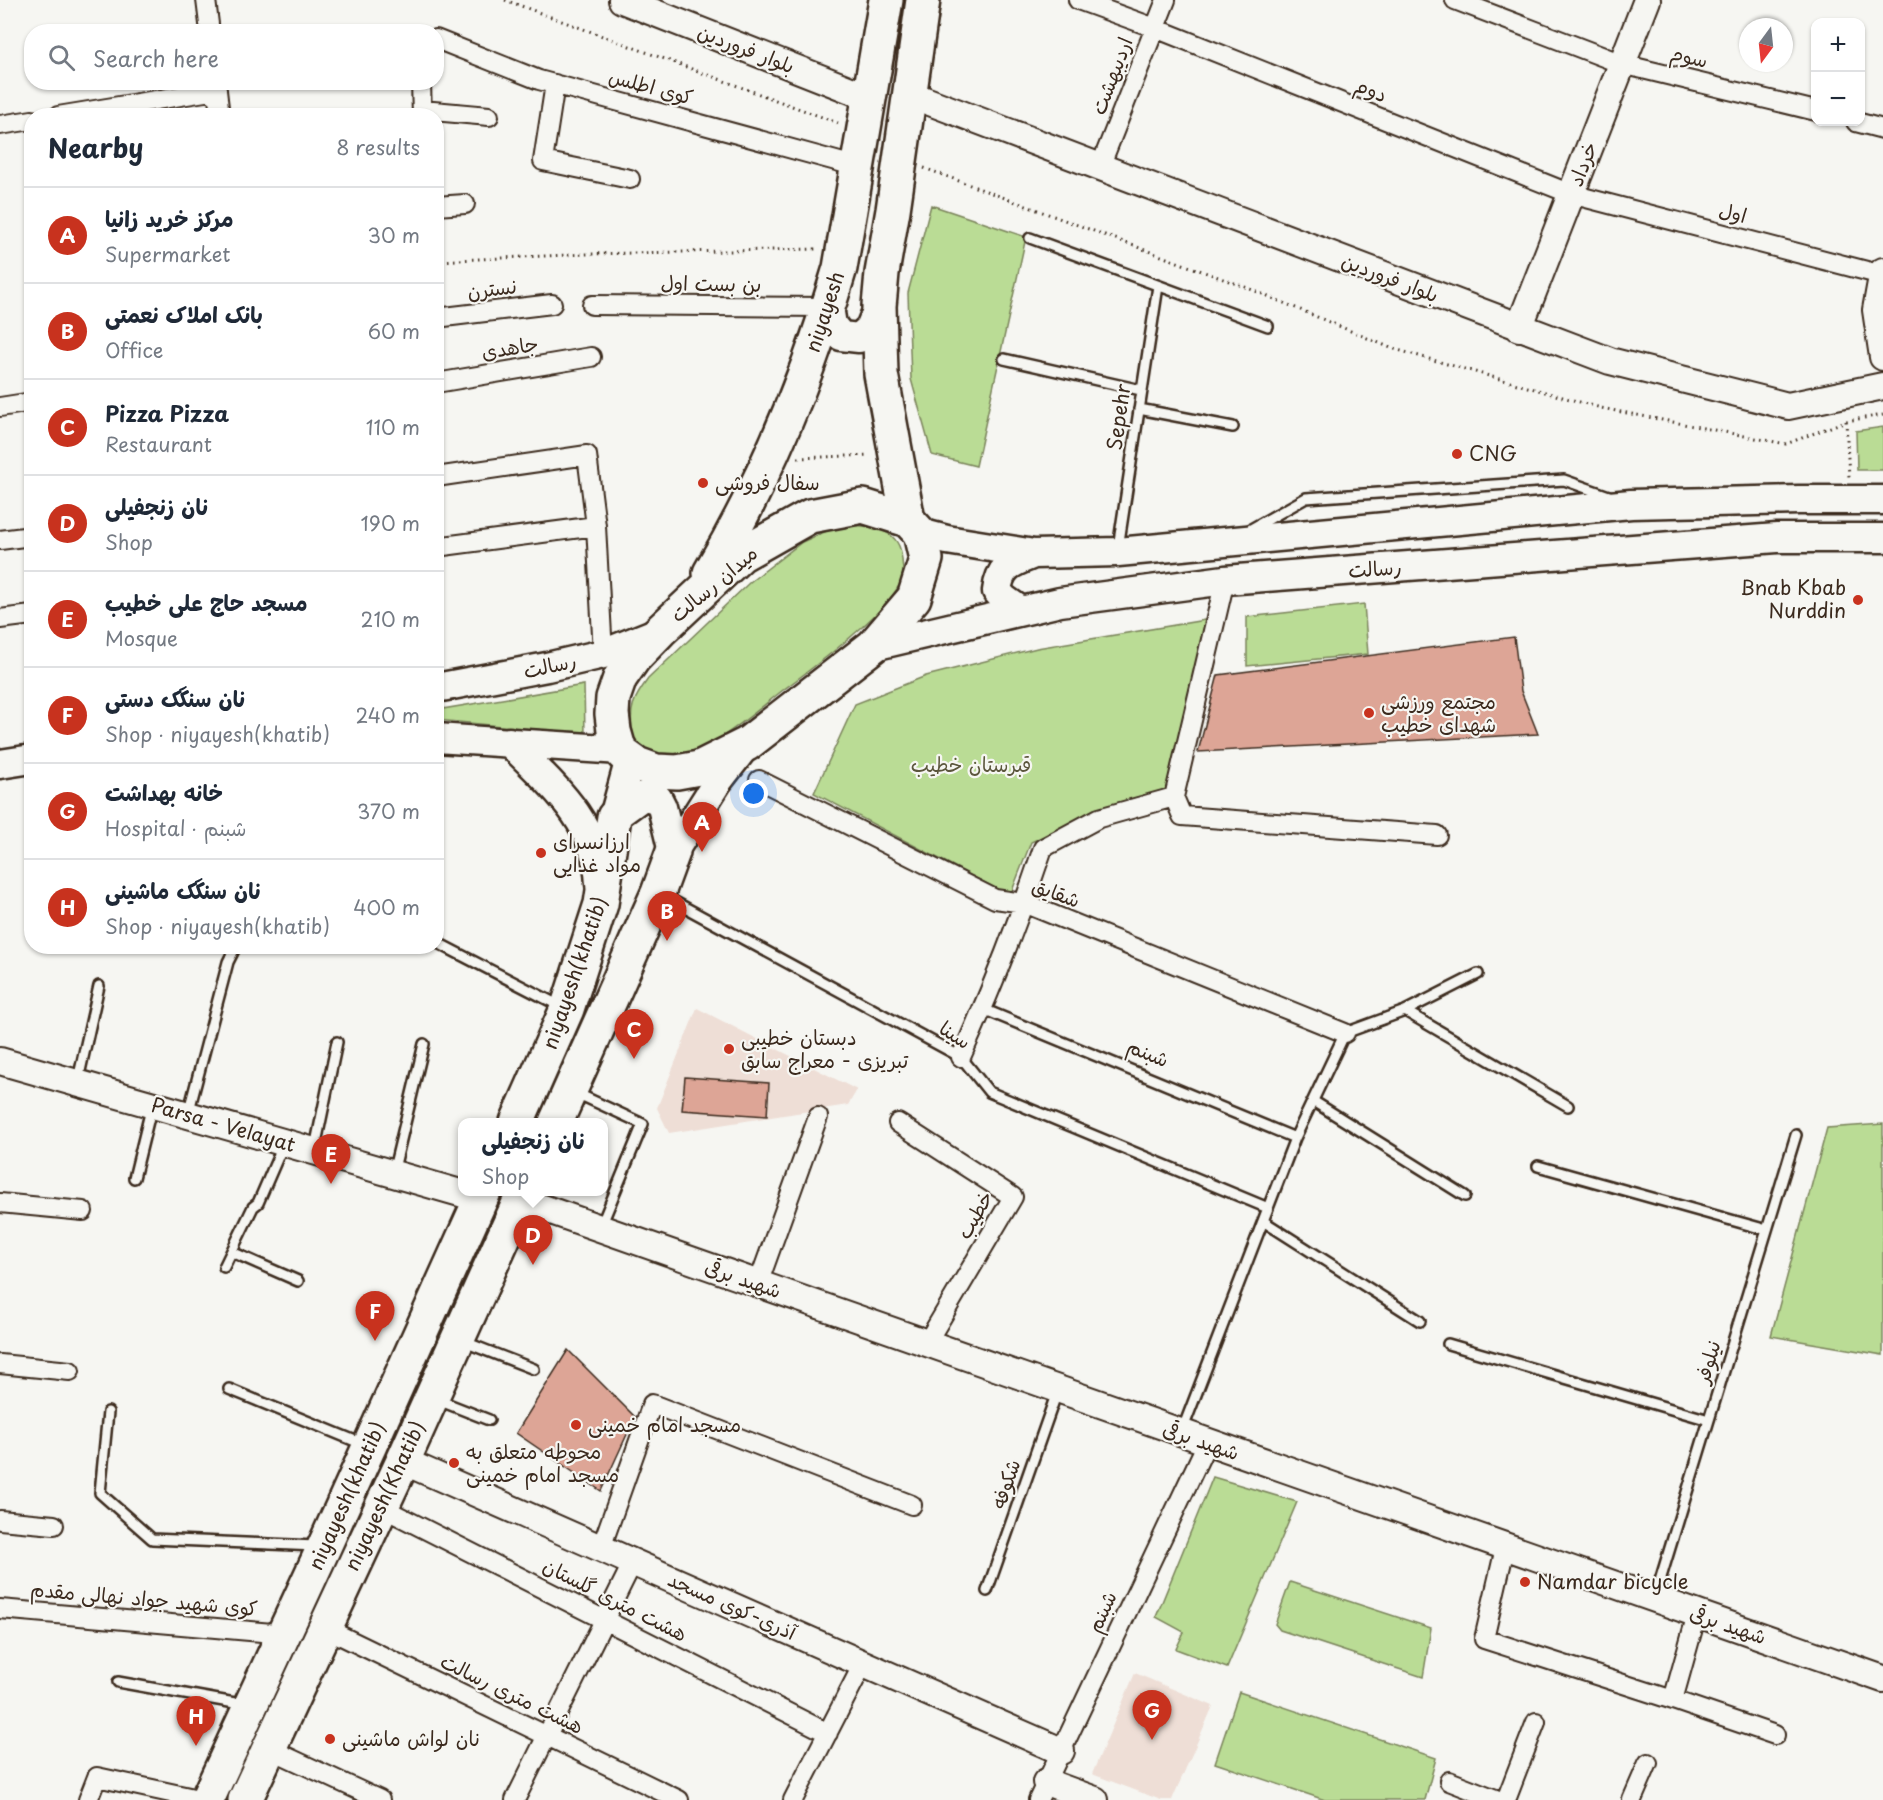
<!DOCTYPE html>
<meta charset="utf-8">
<style>
body{margin:0;font-family:"Playpen Sans","Playpen Sans Arabic",sans-serif;background:#f2f2f3;color:#1f2937}
.controls{position:absolute;right:18px;top:18px;display:grid;overflow:hidden;border-radius:12px;box-shadow:0 2px 4px #0004}
.controls button{width:54px;height:54px;display:grid;place-items:center;padding:0;border:0;border-bottom:2px solid #e0e1e3;background:#fff;color:#1f2937;font:30px sans-serif}
.compass{position:absolute;left:1739px;top:18px;width:54px;height:54px;border-radius:50%;background:#fff;box-shadow:0 2px 4px #0004;rotate:195deg}
.you{position:absolute;left:754px;top:794px;width:21px;height:21px;margin:-15px;border:4px solid #fff;border-radius:50%;background:#1a73e8;box-shadow:0 0 0 9px #1a73e833}
.badge{display:grid;place-items:center;width:39px;height:39px;border-radius:50%;background:#c8321e;color:#fff;font-size:20px;font-weight:700}
.pin{position:absolute;translate:-50% -50px;filter:drop-shadow(0 2px 3px #0008)}
.pin::after{content:'';position:absolute;top:32px;width:21px;height:18px;background:inherit;clip-path:polygon(0 0,100% 0,50% 100%)}
.popup{position:absolute;left:458px;top:1118px;width:150px;height:78px;box-sizing:border-box;display:grid;place-content:center;border-radius:12px;background:#fff;filter:drop-shadow(0 2px 4px #0005);font-size:20px;white-space:nowrap;color:#747a83}
.popup b{font-size:22px;color:#1f2937}
.popup::after{content:'';position:absolute;left:50%;top:100%;margin-left:-12px;border:12px solid transparent;border-top-color:#fff}
.list{margin:0;padding:0;list-style:none}
h2{display:flex;justify-content:space-between;align-items:center;height:78px;margin:0;padding:0 24px;font-size:26px}
h2 small{font-size:20px;font-weight:400;color:#747a83}
.list li{display:grid;grid-template-columns:39px 1fr auto;gap:18px;align-items:center;box-sizing:border-box;height:96px;padding:0 24px;border-top:2px solid #e0e1e3}
.list b{display:block;font-size:22px;white-space:nowrap}
.list p{margin:0;font-size:20px;white-space:nowrap;color:#747a83}
.list em{font-size:20px;font-style:normal;color:#747a83}
.icon{flex:none;width:33px;height:33px;fill:none;stroke:currentColor;stroke-width:2;stroke-linecap:round;stroke-linejoin:round}
.map{position:relative;flex:none;width:1883px;height:1800px;overflow:hidden}
.search{position:absolute;background:#fff;box-shadow:0 2px 4px #0004;left:24px;top:24px;width:420px;height:66px;display:flex;align-items:center;gap:15px;box-sizing:border-box;padding:0 21px;border-radius:24px;color:#747a83;font-size:22px}
.panel{position:absolute;background:#fff;box-shadow:0 2px 4px #0004;left:24px;top:108px;width:420px;height:846px;border-radius:24px}
.map>svg:first-child{display:block}
</style>
<div class="map">
<svg width="1883" height="1800" viewBox="0 0 1883 1800">
<rect width="100%" height="100%" fill="#f6f6f2"/>
<filter id="ink" filterUnits="userSpaceOnUse"><feTurbulence type="fractalNoise" baseFrequency=".0167" numOctaves="2"/><feDisplacementMap in="SourceGraphic" scale="12" xChannelSelector="R" yChannelSelector="G"/><feConvolveMatrix kernelMatrix="1 2 1 2 8 2 1 2 1" color-interpolation-filters="sRGB"/></filter>
<g filter="url(#ink)">
<path fill="#eeded6" d="M697,1008L857,1090L848,1105L669,1133L657,1108Z
M1135,1673L1213,1706L1172,1800H1161L1092,1774Z"/>
<path fill="#badc95" stroke="#7a835a" stroke-width="1.5" d="M931,205L1026,237L976,466L932,455L911,379L908,293Z
M1883,427V470H1857L1856,431Z
M840,525C859,525 890,525 899,546C903,555 902,568 904,578C898,587 892,597 885,605C854,637 819,663 783,690C750,716 714,750 671,759C655,763 636,748 633,734C628,709 634,698 648,679L750,582L802,542Z
M1364,604L1368,654L1247,666V617Z
M1211,619L1166,792L1095,812L1031,842L1010,896L814,793L855,704L926,676L1037,648Z
M584,685L585,734L437,720V710Z
M1883,1124V1355L1771,1336L1827,1128Z
M1213,1477L1297,1502L1227,1668L1176,1649L1184,1632L1156,1617Z
M1290,1582L1431,1628L1423,1677L1280,1630L1275,1624Z
M1239,1692L1436,1758L1425,1800H1325L1215,1763Z"/>
<path fill="#dda596" stroke="#3b2a1e" stroke-width="1.5" d="M1514,637L1521,691L1538,734L1198,752L1218,675Z
M685,1077L769,1083L767,1116L682,1110Z
M568,1350L635,1417L601,1491L516,1433Z"/>
<g fill="none" stroke-linecap="round" stroke-linejoin="round">
<g stroke="#3b2a1e" stroke-width="14">
<path id="lane" d="M1030,238L1268,326
M1004,359L1141,390
M1139,409L1233,427
M1251,529L1306,498L1564,480L1609,496
M1118,548L1158,286
M664,896L961,1057L989,1092L1268,1208
M436,942L562,1007
M983,1009L1295,1138
M1405,1011L1568,1106
M78,1080L99,986
M574,1092L643,1124L601,1226
M1313,1101L1465,1196
M188,1114L228,962L236,946
M315,1148L337,1042
M1538,1166L1767,1230
M393,1173L424,1044
M134,1178L152,1105
M1263,1221L1420,1321
M232,1252L298,1281
M224,1267L253,1207L258,1203L284,1143
M462,1341L534,1369
M1448,1344L1709,1420
M229,1389L365,1445
M438,1400L489,1420
M108,1412L100,1493L152,1539L316,1546
M1182,1431L1295,1138L1345,1033L1405,1011L1478,974
M987,1591L1057,1392
M1655,1597L1796,1135
M118,1682L246,1705"/>
</g>
<g stroke="#3b2a1e" stroke-width="22">
<path id="street" d="M206,0L210,32
M1078,0L1155,28L1571,194L1882,275
M1455,0L1622,64L1816,111
M436,39L539,80L858,167
M216,82L220,116
M421,82L422,116
M555,84L543,161L630,179
M422,110L489,116
M58,116L217,90
M1856,122L1883,129
M0,125L32,120
M1100,167L1166,0
M436,206L465,204
M592,305L829,307
M436,318L552,304
M436,383L591,357
M0,407L32,402
M436,477L587,455L596,526
M0,540L32,536
M436,547L596,526L603,654
M0,619L32,615
M759,780L995,899L1024,903L1345,1033
M1174,797L1182,816L1437,835
M961,1057C992,989 1019,919 1043,848L1099,818L1174,797L1225,580
M898,1123L1013,1197L926,1344
M0,1203L83,1211
M758,1284L818,1117
M0,1364L70,1371
M381,1507L828,1733
M0,1520L54,1525
M601,1548L652,1404L912,1505
M1505,1548L1484,1639L1673,1700L1775,1735
M0,1609L284,1634
M325,1628L679,1800
M1673,1700L1697,1614
M268,1748L380,1800
M1449,1781L1498,1800
M88,1800L97,1777L203,1800
M515,1800L633,1562
M793,1800L863,1664
M1038,1800L1207,1443
M1506,1800L1536,1722
M1632,1800L1648,1763"/>
</g>
<g stroke="#3b2a1e" stroke-width="30">
<path id="secondary" d="M622,0L871,98
M909,94L1610,361L1788,406L1883,386
M1883,271L1876,310L1883,357
M1519,328L1647,0
M0,1061L481,1199
M520,1200L1883,1679
M403,1461L1061,1751
M1046,1782L1095,1800"/>
</g>
<g stroke="#3b2a1e" stroke-width="33">
<path id="primary" d="M829,307L832,325L841,336L859,338L870,328L879,306
M920,533L947,540L1034,554L1118,552L1631,504L1799,500H1883
M1021,611L1004,599L997,591C1000,565 1012,563 1034,554
M873,646L1060,602L1225,580L1777,538H1883
M436,688L547,667L603,654L658,632
M436,738L621,750
M509,742C551,784 597,820 600,884
M0,764L32,759
M614,817L643,796L658,799L662,807L673,852
M614,817L630,759
M673,852L718,781L746,745"/>
</g>
<g stroke="#3b2a1e" stroke-width="38">
<path id="highway" d="M863,506L908,520L920,533L926,559L914,598L873,646L747,744L699,768L677,772L656,771L637,764L623,754L618,745L614,731L612,714L613,698L620,678L634,658L660,631L741,555L810,516Z
M908,520L881,374L879,306L882,273L893,210L923,0
M710,573C766,478 809,374 840,268L886,0
M517,1122L567,1009L601,904L614,817
M556,1122L658,893L673,852
M207,1800L324,1547L484,1192
M245,1800L403,1461L524,1192"/>
</g>
<path stroke="#3b2a1e" stroke-width="3" stroke-dasharray="1.5 4.5" stroke-linecap="butt" d="M505,0L838,123
M924,168L1253,290L1391,348L1601,408L1786,444L1846,421L1883,415
M436,261L588,254L818,249
M1846,421L1849,477
M798,458L869,455"/>
<use href="#lane" stroke="#f6f6f2" stroke-width="9"/>
<use href="#street" stroke="#f6f6f2" stroke-width="18"/>
<use href="#secondary" stroke="#f6f6f2" stroke-width="26"/>
<use href="#primary" stroke="#f6f6f2" stroke-width="28"/>
<use href="#highway" stroke="#f6f6f2" stroke-width="33"/>
</g>
</g>
<g fill="#c8321e" stroke="#f6f6f2" stroke-width="2">
<circle cx="1457" cy="454" r="6"/>
<circle cx="703" cy="483" r="6"/>
<circle cx="1858" cy="600" r="6"/>
<circle cx="1369" cy="713" r="6"/>
<circle cx="541" cy="853" r="6"/>
<circle cx="729" cy="1049" r="6"/>
<circle cx="576" cy="1425" r="6"/>
<circle cx="454" cy="1463" r="6"/>
<circle cx="1525" cy="1582" r="6"/>
<circle cx="330" cy="1739" r="6"/>
</g>
<g text-anchor="middle" stroke-width="4.5" stroke-linejoin="round" paint-order="stroke">
<g font-size="20" fill="#3b2a1e" stroke="#f6f6f2">
<text transform="translate(746 49) rotate(21)" y="7">بلوار فروردین</text>
<text transform="translate(1689 57) rotate(13)" y="7">سوم</text>
<text transform="translate(1112 76) rotate(-69)" y="7">اردیبهشت</text>
<text transform="translate(651 87) rotate(15)" y="7">کوی اطلس</text>
<text transform="translate(1371 90) rotate(22)" y="7">دوم</text>
<text transform="translate(1583 164) rotate(-69)" y="7">خرداد</text>
<text transform="translate(1733 213) rotate(15)" y="7">اول</text>
<text transform="translate(1390 278) rotate(21)" y="7">بلوار فروردین</text>
<text transform="translate(711 284) rotate(1)" y="7">بن بست اول</text>
<text transform="translate(492 289) rotate(-7)" y="7">نسترن</text>
<text transform="translate(825 312) rotate(-72)" y="7">niyayesh</text>
<text transform="translate(510 348) rotate(-9)" y="7">جاهدی</text>
<text transform="translate(1119 417) rotate(-82)" y="7">Sepehr</text>
<text transform="translate(1375 569) rotate(-4)" y="7">رسالت</text>
<text transform="translate(714 584) rotate(-40)" y="7">میدان رسالت</text>
<text transform="translate(550 666) rotate(-12)" y="7">رسالت</text>
<text transform="translate(1056 893) rotate(20)" y="7">شقایق</text>
<text transform="translate(575 973) rotate(-71)" y="7">niyayesh(khatib)</text>
<text transform="translate(955 1035) rotate(33)" y="7">سینا</text>
<text transform="translate(1148 1053) rotate(22)" y="7">شبنم</text>
<text transform="translate(223 1125) rotate(16)" y="7">Parsa - Velayat</text>
<text transform="translate(975 1215) rotate(-60)" y="7">خطیب</text>
<text transform="translate(743 1279) rotate(19)" y="7">شهید برقی</text>
<text transform="translate(1708 1362) rotate(-73)" y="7">نیلوفر</text>
<text transform="translate(1201 1441) rotate(19)" y="7">شهید برقی</text>
<text transform="translate(1006 1484) rotate(-71)" y="7">شکوفه</text>
<text transform="translate(347 1496) rotate(-66)" y="7">niyayesh(khatib)</text>
<text transform="translate(385 1496) rotate(-65)" y="7">niyayesh(Khatib)</text>
<text transform="translate(144 1599) rotate(5)" y="7">کوی شهید جواد نهالی مقدم</text>
<text transform="translate(615 1600) rotate(27)" y="7">هشت متری گلستان</text>
<text transform="translate(732 1606) rotate(24)" y="7">آذری-کوی مسجد</text>
<text transform="translate(1102 1612) rotate(-65)" y="7">شبنم</text>
<text transform="translate(1728 1625) rotate(19)" y="7">شهید برقی</text>
<text transform="translate(512 1694) rotate(26)" y="7">هشت متری رسالت</text>
</g>
<g font-size="20" fill="#3b2a1e" stroke="#f6f6f2" text-anchor="start">
<text x="1469" y="461">CNG</text>
<text x="715" y="490">سفال فروشی</text>
<text x="1846" y="595" text-anchor="end">Bnab Kbab<tspan x="1846" dy="23">Nurddin</tspan></text>
<text x="1381" y="709">مجتمع ورزشی<tspan x="1381" dy="23">شهدای خطیب</tspan></text>
<text x="553" y="849">ارزانسرای<tspan x="553" dy="23">مواد غذایی</tspan></text>
<text x="741" y="1045">دبستان خطیبی<tspan x="741" dy="23">تبریزی - معراج سابق</tspan></text>
<text x="588" y="1432">مسجد امام خمینی</text>
<text x="466" y="1459">محوطه متعلق به<tspan x="466" dy="23">مسجد امام خمینی</tspan></text>
<text x="1537" y="1589">Namdar bicycle</text>
<text x="342" y="1746">نان لواش ماشینی</text>
</g>
<g font-size="20" fill="#5b563c" stroke="#f6f6f2">
<text x="971" y="772">قبرستان خطیب</text>
</g>
</g>
</svg>
<div class="controls">
<button>+</button>
<button>−</button>
</div>
<svg class="compass" viewBox="-18 -18 36 36"><path d="M0-13l5 13h-10z" fill="#e53935"/><path d="M0 13l5-13h-10z" fill="#747a83"/></svg>
<div class="you"></div>
<div class="pin badge" style="left:702px;top:852px">A</div>
<div class="pin badge" style="left:667px;top:941px">B</div>
<div class="pin badge" style="left:634px;top:1059px">C</div>
<div class="pin badge" style="left:533px;top:1265px">D</div>
<div class="popup"><b>نان زنجفیلی</b>Shop</div>
<div class="pin badge" style="left:331px;top:1184px">E</div>
<div class="pin badge" style="left:375px;top:1341px">F</div>
<div class="pin badge" style="left:1152px;top:1740px">G</div>
<div class="pin badge" style="left:196px;top:1746px">H</div>
<div class="search"><svg class="icon" aria-label="search" viewBox="0 0 24 24"><circle cx="10" cy="10" r="6"/><path d="M15 15l6 6"/></svg>Search here</div>
<section class="panel">
<h2>Nearby<small>8 results</small></h2>
<ul class="list">
<li><span class="badge">A</span><div><b>مرکز خرید زانیا</b><p>Supermarket</p></div><em>30 m</em></li>
<li><span class="badge">B</span><div><b>بانک املاک نعمتی</b><p>Office</p></div><em>60 m</em></li>
<li><span class="badge">C</span><div><b>Pizza Pizza</b><p>Restaurant</p></div><em>110 m</em></li>
<li><span class="badge">D</span><div><b>نان زنجفیلی</b><p>Shop</p></div><em>190 m</em></li>
<li><span class="badge">E</span><div><b>مسجد حاج علی خطیب</b><p>Mosque</p></div><em>210 m</em></li>
<li><span class="badge">F</span><div><b>نان سنگک دستی</b><p>Shop · niyayesh(khatib)</p></div><em>240 m</em></li>
<li><span class="badge">G</span><div><b>خانه بهداشت</b><p>Hospital · شبنم</p></div><em>370 m</em></li>
<li><span class="badge">H</span><div><b>نان سنگک ماشینی</b><p>Shop · niyayesh(khatib)</p></div><em>400 m</em></li>
</ul>
</section>
</div>
